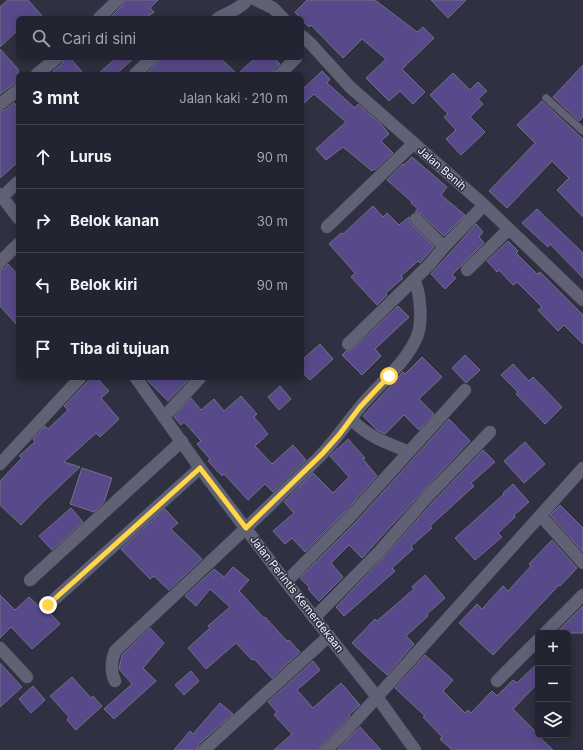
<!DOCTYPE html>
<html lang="id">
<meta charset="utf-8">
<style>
body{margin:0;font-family:Inter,sans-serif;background:#2f303d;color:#f1f3f6}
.controls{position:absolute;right:12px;bottom:12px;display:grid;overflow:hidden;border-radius:6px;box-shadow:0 2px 10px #0003}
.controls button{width:36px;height:36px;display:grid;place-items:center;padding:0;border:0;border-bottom:1px solid #40414d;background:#232431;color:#f1f3f6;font:20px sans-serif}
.stop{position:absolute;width:12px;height:12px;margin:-9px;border:3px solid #ffd54a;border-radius:50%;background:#fff}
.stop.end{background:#ffd54a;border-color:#fff;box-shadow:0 1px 4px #0008}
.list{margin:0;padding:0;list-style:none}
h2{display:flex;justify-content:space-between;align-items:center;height:52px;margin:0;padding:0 16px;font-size:17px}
h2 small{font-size:13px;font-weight:400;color:#a3a4ab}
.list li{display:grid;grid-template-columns:26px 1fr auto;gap:12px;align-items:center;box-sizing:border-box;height:64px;padding:0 16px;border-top:1px solid #40414d}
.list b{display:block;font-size:15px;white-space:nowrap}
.list em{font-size:13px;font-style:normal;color:#a3a4ab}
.icon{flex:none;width:22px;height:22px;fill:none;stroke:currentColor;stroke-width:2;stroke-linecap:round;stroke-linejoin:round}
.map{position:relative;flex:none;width:583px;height:750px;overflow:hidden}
.search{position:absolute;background:#232431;box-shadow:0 2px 10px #0003;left:16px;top:16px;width:288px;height:44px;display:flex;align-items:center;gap:10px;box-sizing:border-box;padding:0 14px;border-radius:6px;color:#a3a4ab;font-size:15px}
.panel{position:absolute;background:#232431;box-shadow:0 2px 10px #0003;left:16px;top:72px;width:288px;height:308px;border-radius:6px}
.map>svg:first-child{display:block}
</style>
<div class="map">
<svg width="583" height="750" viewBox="0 0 583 750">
<rect width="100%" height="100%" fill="#2f3041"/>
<path fill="#58498a" stroke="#737085" d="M8,0H28L44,18H18V30L0,47V7Z
M125,0H158L150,8L154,12L146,18H110L123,5Z
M307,0H375L417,32L423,27L434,38L402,69L425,92L413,104L400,91L389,101L366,78L386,59L362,39L343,58L311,25L309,27L302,20V18H300L295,12Z
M431,0H466L448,18Z
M0,49L18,69V81L0,94Z
M64,58H70L84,74H55L53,71L62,64Z
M116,58H134L116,74H98Z
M159,58H220L237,74H146L157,63Z
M255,58H274L280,64L274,69L273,74H238Z
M583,65V117L579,121L553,97Z
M322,71L330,79L327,83L355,108L358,104L381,124L389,134L381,141L393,153L375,170L374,169L372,171L343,147L326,160L316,149L346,122L314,94L302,105V90Z
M453,73L470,90L478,82L487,91L478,99L483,104L470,117L485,132L461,155L446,139L456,130L444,117L448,114L430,95Z
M542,101L583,139V217L557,190L569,178L552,161L507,208L489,191L535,143L517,125Z
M14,103L18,107V162L0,178V111L5,110Z
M412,157L447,187L441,195L465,215L444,236L421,214L415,212L418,209L411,203L412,202L387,180L403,164L404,165Z
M373,206L383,217L387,213L399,225L409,217V221L411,224L434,247L420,263L418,261L401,276L403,278L386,293L387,295L377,305L351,277L355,273L329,244L341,233L343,234Z
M537,209L583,253V278L550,244L548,247L522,223Z
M476,224L483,232L479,237L484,243L452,275L456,278L445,289L431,274Z
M508,241L518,251L516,253L537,274L540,272L583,315V344L564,325L558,331L538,310L542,307L517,282L513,285L499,270L497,272L487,261Z
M8,264L18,275V326L0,306V269L5,268Z
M398,306L409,317L375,349L381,356L362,375L342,355L346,351L353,349Z
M320,344L333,359L310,380L302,372V360Z
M465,355L480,370L466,383L452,368Z
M422,357L442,377L419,399L434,414L419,430L404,415L385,434L377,430L363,416L403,372L405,374Z
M513,364L529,381L533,377L562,407L545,424L516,394L518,392L501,375Z
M91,378H97L109,391L101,398L119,419L100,437L96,433L64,462L80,467L44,501L21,525L0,505V481L22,458L19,456L35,442L33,439L45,426L48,429L68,410L64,406Z
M145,378H190L168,401Z
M280,386L291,399L279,410L268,397Z
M241,396L257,414L254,417L268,434L255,446L272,464L293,445L306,460L273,492L265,484L248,500L224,474L222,476L208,461L210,459L197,444L201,441L184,422L181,425L174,417L191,398L201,410L214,399L224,411Z
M449,419L470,441L423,491L362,558L349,545L331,563L343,577L319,601L308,589L310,588L300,578L355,523Z
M348,439L365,458L363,459L377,476L344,513L305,552L292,538L285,544L273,531L294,513L284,502L313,473L333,493L349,477L330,456Z
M525,442L545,464L524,483L504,461Z
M483,450L495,462L471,483L474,486L430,526L432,528L411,546L413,549L392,568L395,571L344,616L336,607L384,557L434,501Z
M82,468L112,478L104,502L94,512L70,504Z
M513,484L529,502L514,515L515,517L498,533L502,537L475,560L455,538L504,494L503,493Z
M560,505L583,528V552L550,515Z
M71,508L83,522L52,550L39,536Z
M165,509L178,523L171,529L202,559L169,590L154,576L150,579L121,549Z
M552,540L577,568L560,586L559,585L493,655L459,623L477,604L482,609L503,586L508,591L531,566L529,564Z
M233,567L249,580L239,591L264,618L265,617L287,641L289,640L300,652L272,678L254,659L252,660L236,643L206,669L188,648L210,628L208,626L230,607L210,589L196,606L185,596L214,569L224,577Z
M425,575L445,598L427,614L428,616L406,636L414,644L387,675L352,643L375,619L377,621L414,589L412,587Z
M0,595L15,610L29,597L43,610L45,612H49L60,624L32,649L11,627L0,638Z
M583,606V633H556Z
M150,628L164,643L143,668L156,681L114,719L104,709L132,684L119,669L122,655Z
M425,655L453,680L443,691L465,713L468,710L471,713L492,691L497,696L513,680L517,683L538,663V683L513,709L536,732L535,733L553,750H452L440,739L442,737L423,717L425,716L395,688Z
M313,661L320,670L297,690L313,708L341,683L360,705L349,715L350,716L341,726L321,745L319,750H274L292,734L274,715L277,712L268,702Z
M0,663L22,687L0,707Z
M191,671L199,681L184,695L175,685Z
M72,677L91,698L93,696L102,706L76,730L67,720L69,717L50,696Z
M33,686L45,700L31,713L19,699Z
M220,703L233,714L199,744L197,750H174L190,731L193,734Z
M360,727L381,750H337Z"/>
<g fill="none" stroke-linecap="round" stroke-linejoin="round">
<g stroke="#4b4b5b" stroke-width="8">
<path id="lane" d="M546,98L583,131"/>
</g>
<g stroke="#4b4b5b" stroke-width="13">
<path id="street" d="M256,0L273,8L283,18
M99,18L118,0
M218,18C228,13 241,8 247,0
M302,36L311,44L350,87L484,205L583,300
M37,74L57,58
M135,74L152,58
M280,74L296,58
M0,104L18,90
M2,197L18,182
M416,219L444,247
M327,227L414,143
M0,262L18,244
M467,270L509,229
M348,344L429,265L444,247L484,205
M164,417L200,378
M351,419C370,438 385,442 409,452
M0,464L80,378
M541,516L583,563
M30,580L182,441
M286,582L349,518L465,390
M48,605L200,468
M314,618L379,552L428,496L490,432
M545,633L583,595
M0,648L27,677
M115,681C110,671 111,662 115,651C166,603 218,555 269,506C287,488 306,471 323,453C337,438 348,421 361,406C379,384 404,365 416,339C423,325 421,293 414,280
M497,681L538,640
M204,750L329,636
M326,750L346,731L377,697"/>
</g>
<g stroke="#4b4b5b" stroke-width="13">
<path id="secondary" d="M0,194L18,218
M136,378L200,468L286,582L377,697L415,750
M377,697L583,468"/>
</g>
<use href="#lane" stroke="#606175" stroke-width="7"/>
<use href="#street" stroke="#606175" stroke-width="12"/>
<use href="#secondary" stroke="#606175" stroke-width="12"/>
</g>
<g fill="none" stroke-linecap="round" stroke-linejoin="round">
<path stroke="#ffd54a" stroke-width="5" d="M48,605L200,468L246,528L322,454L339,435L360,407L389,376"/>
</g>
<g text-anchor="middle" stroke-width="3" stroke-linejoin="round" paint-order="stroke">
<g font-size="11" fill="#f0f1fd" stroke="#2f3041">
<text transform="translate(442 168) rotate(41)" y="4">Jalan Benih</text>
<text transform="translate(297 594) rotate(52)" y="4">Jalan Perintis Kemerdekaan</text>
</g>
</g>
</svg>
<div class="controls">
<button>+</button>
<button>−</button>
<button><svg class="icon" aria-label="layers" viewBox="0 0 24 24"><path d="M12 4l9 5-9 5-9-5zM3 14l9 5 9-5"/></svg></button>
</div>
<div class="stop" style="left:389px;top:376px"></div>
<div class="stop end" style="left:48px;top:605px"></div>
<div class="search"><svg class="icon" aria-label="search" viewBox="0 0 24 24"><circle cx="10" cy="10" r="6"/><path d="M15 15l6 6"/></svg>Cari di sini</div>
<section class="panel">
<h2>3 mnt<small>Jalan kaki · 210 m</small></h2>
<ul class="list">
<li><svg class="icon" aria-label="ahead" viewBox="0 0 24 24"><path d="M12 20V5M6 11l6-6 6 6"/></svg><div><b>Lurus</b></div><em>90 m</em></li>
<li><svg class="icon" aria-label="right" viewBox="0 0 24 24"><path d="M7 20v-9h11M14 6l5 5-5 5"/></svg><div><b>Belok kanan</b></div><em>30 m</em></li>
<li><svg class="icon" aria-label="left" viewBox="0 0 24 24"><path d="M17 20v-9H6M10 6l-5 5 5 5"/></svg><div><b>Belok kiri</b></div><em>90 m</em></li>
<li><svg class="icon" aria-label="arrive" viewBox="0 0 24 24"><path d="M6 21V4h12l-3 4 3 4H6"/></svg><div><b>Tiba di tujuan</b></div></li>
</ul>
</section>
</div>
